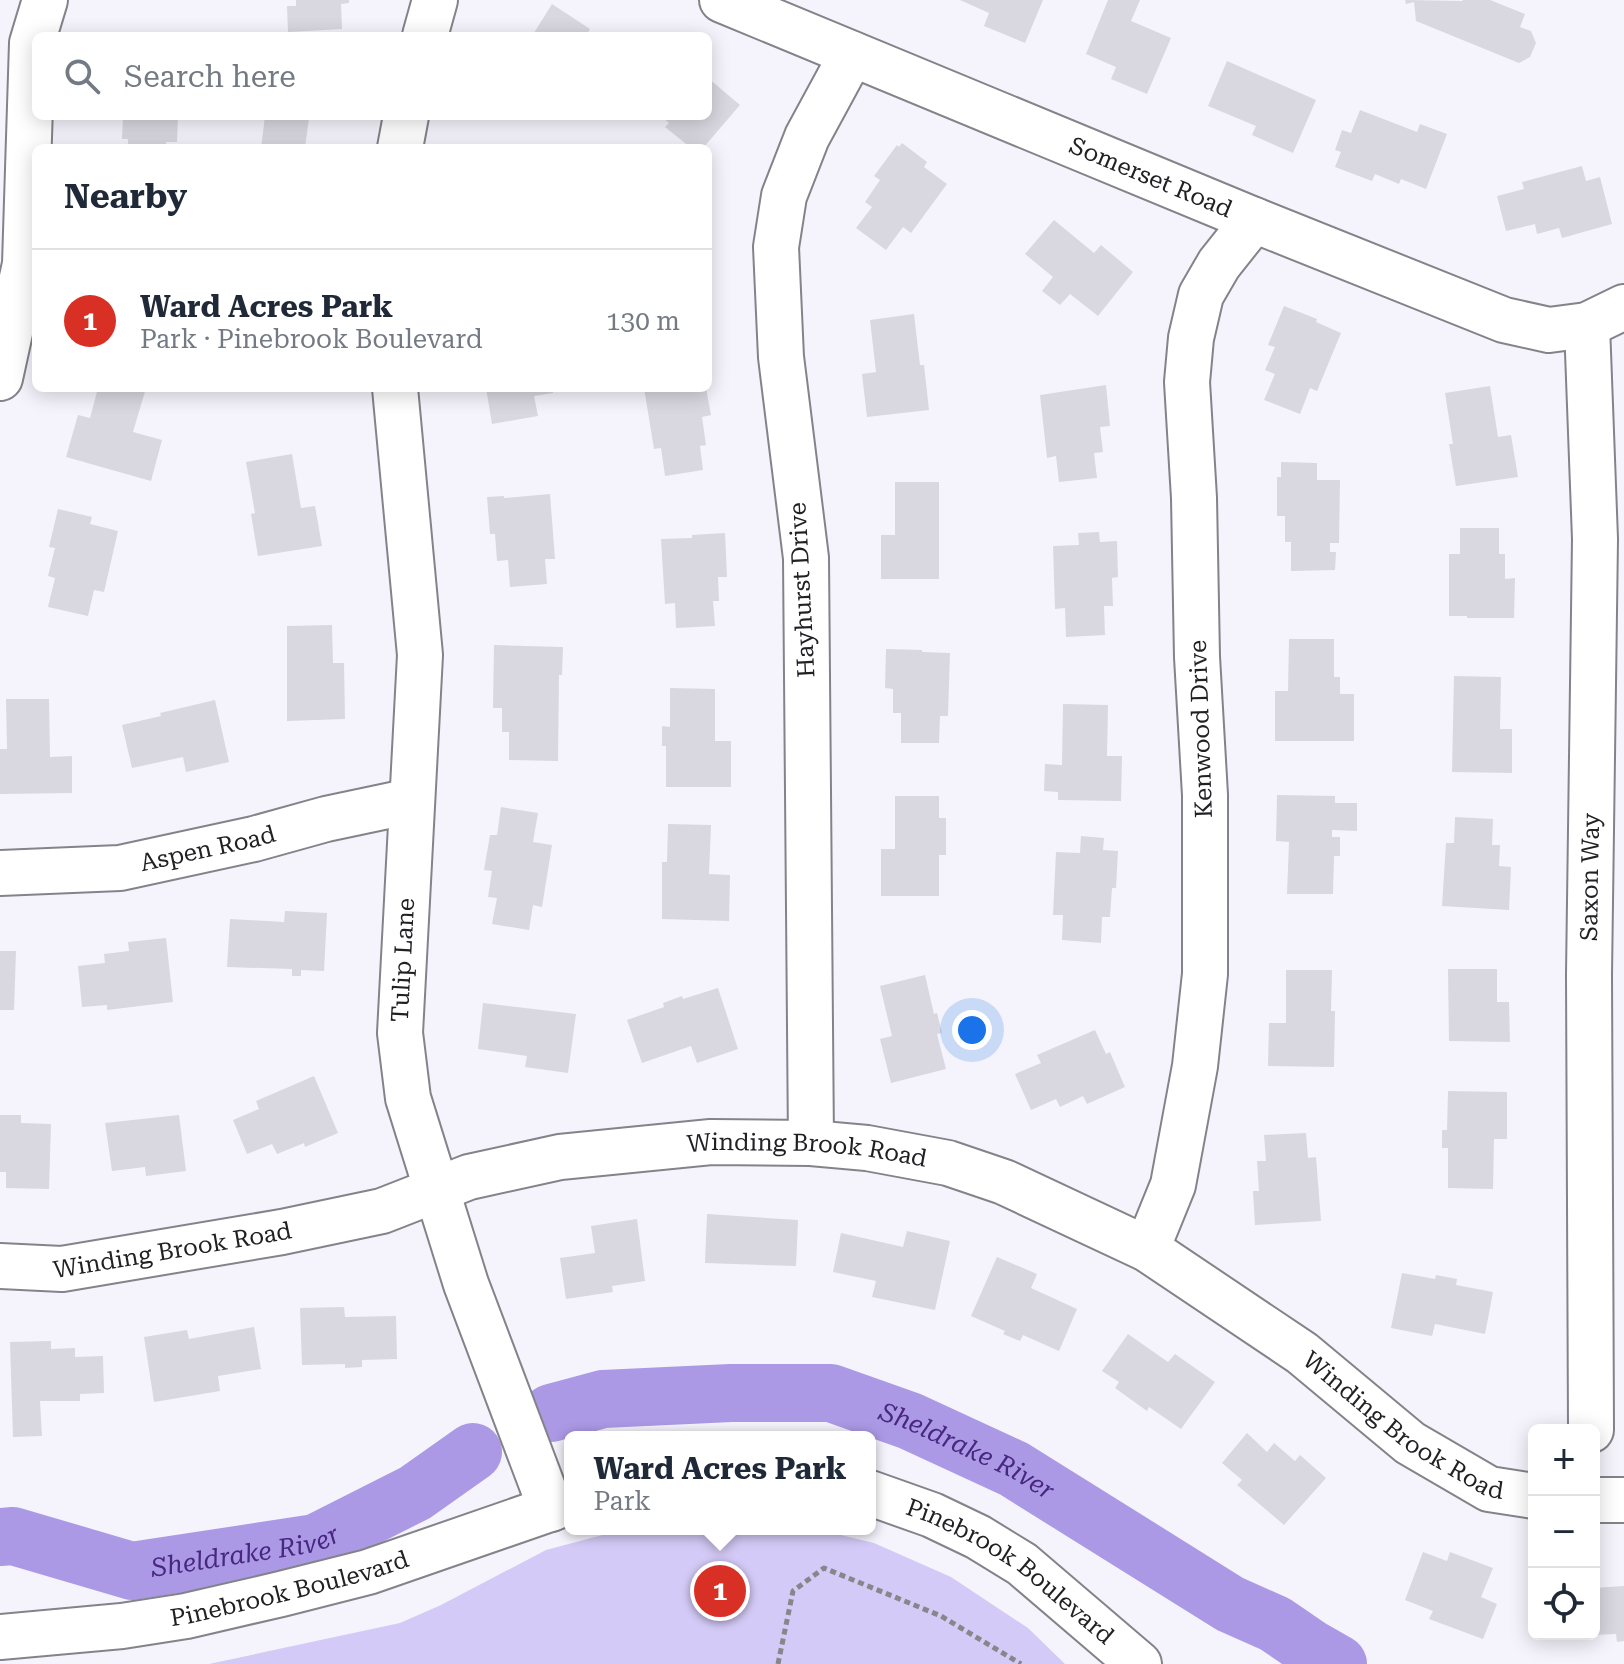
<!DOCTYPE html>
<meta charset="utf-8">
<style>
body{margin:0;font-family:"Roboto Serif",serif;background:#f6f6f7;color:#1f2937}
.controls{position:absolute;right:24px;bottom:24px;display:grid;overflow:hidden;border-radius:12px;box-shadow:0 4px 20px #0003}
.controls button{width:72px;height:72px;display:grid;place-items:center;padding:0;border:0;border-bottom:2px solid #e0e1e3;background:#fff;color:#1f2937;font:40px sans-serif}
.you{position:absolute;left:972px;top:1030px;width:28px;height:28px;margin:-20px;border:6px solid #fff;border-radius:50%;background:#1a73e8;box-shadow:0 0 0 12px #1a73e833}
.badge{display:grid;place-items:center;width:52px;height:52px;border-radius:50%;background:#d93025;color:#fff;font-size:26px;font-weight:700}
.pin{position:absolute;translate:-50% -50%;border:4px solid #fff;box-shadow:0 2px 8px #0006}
.popup{position:absolute;left:564px;top:1431px;width:312px;height:104px;box-sizing:border-box;display:grid;place-content:center;border-radius:12px;background:#fff;filter:drop-shadow(0 2px 6px #0005);font-size:26px;white-space:nowrap;color:#747a83}
.popup b{font-size:30px;color:#1f2937}
.popup::after{content:'';position:absolute;left:50%;top:100%;margin-left:-16px;border:16px solid transparent;border-top-color:#fff}
.list{margin:0;padding:0;list-style:none}
h2{display:flex;justify-content:space-between;align-items:center;height:104px;margin:0;padding:0 32px;font-size:34px}
h2 small{font-size:26px;font-weight:400;color:#747a83}
.list li{display:grid;grid-template-columns:52px 1fr auto;gap:24px;align-items:center;box-sizing:border-box;height:144px;padding:0 32px;border-top:2px solid #e0e1e3}
.list b{display:block;font-size:30px;white-space:nowrap}
.list p{margin:0;font-size:26px;white-space:nowrap;color:#747a83}
.list em{font-size:26px;font-style:normal;color:#747a83}
.icon{flex:none;width:44px;height:44px;fill:none;stroke:currentColor;stroke-width:2;stroke-linecap:round;stroke-linejoin:round}
.map{position:relative;flex:none;width:1624px;height:1664px;overflow:hidden}
.search{position:absolute;background:#fff;box-shadow:0 4px 20px #0003;left:32px;top:32px;width:680px;height:88px;display:flex;align-items:center;gap:20px;box-sizing:border-box;padding:0 28px;border-radius:12px;color:#747a83;font-size:30px}
.panel{position:absolute;background:#fff;box-shadow:0 4px 20px #0003;left:32px;top:144px;width:680px;height:248px;border-radius:12px}
.map>svg:first-child{display:block}
</style>
<div class="map">
<svg width="1624" height="1664" viewBox="0 0 1624 1664">
<rect width="100%" height="100%" fill="#f5f4fc"/>
<path fill="#d4caf7" d="M625,1529H816L874,1543L951,1577L1028,1628L1065,1664H209L400,1623L441,1605L546,1550Z"/>
<g fill="none" stroke-linecap="round" stroke-linejoin="round">
<g stroke="#ac99e6" stroke-width="58">
<path id="s1" d="M551,1413L603,1399L731,1393H831L910,1421L1014,1469L1230,1604L1275,1624L1310,1648L1338,1664"/>
<path id="s2" d="M0,1537L13,1536L132,1571L316,1543L415,1493L473,1452"/>
</g>
</g>
<path fill="#d9d7df" d="M296,0H349V3L341,4L342,29L288,32L287,6H296Z
M960,0H1043L1025,43L984,26L989,13Z
M1108,0H1140L1131,21L1171,38L1147,94L1111,79L1116,67L1086,54Z
M1405,0L1462,1L1463,0H1490L1525,14L1520,27L1531,31L1536,43L1530,57L1519,63L1416,21L1414,2L1406,4Z
M552,4L590,29L586,36H532Z
M1227,61L1316,100L1293,153L1252,135L1256,126L1208,106Z
M708,78L740,105L703,148H691L665,127L669,123L661,116H708Z
M1360,110L1417,132L1420,124L1447,134L1426,189L1401,179L1399,184L1375,174L1372,181L1335,167L1341,152L1335,150L1342,130L1351,133Z
M123,116H178L177,142H166V148H128V139H122Z
M265,116L309,118L305,148H261Z
M902,143L927,162L924,167L947,184L911,233L903,227L886,250L856,228L872,207L865,202L880,180L874,176L897,145L899,147Z
M1582,166L1586,181L1600,177L1612,224L1562,238L1559,228L1537,234L1535,224L1506,231L1497,196L1524,189L1522,182Z
M1054,220L1094,253L1101,245L1133,272L1098,316L1070,294L1060,305L1042,291L1053,277L1025,254Z
M1284,306L1317,319L1316,322L1341,333L1317,391L1310,388L1300,414L1264,400L1275,374L1265,370L1275,347L1268,345Z
M914,314L920,365H924L929,410L867,417L862,374L876,372L870,320Z
M1106,385L1110,426L1100,427L1103,452L1094,453L1097,478L1059,482L1056,456L1047,458L1040,395Z
M1490,386L1498,437L1511,435L1518,477L1456,486L1449,444H1453L1445,393Z
M98,388H146L133,432L162,440L151,481L66,457L78,415L90,418Z
M486,388H552L553,393L534,396L538,416L492,424Z
M644,388H706L711,415L702,417L706,445L700,446L703,470L665,476L661,448L654,449Z
M292,454L301,508L315,506L322,546L258,556L251,514L255,513L246,462Z
M1281,462L1317,463V480H1340L1339,543H1330V552H1336L1335,570L1291,571V542H1285V516H1277V477H1281Z
M895,482H939V579H881V535H895Z
M550,494L555,559H545L547,584L510,587L508,560L497,561L495,534H490L487,497L504,496V498Z
M58,509L92,517L90,524L118,531L104,592L94,590L88,616L48,607L55,578L48,576L55,548L49,547Z
M1460,528H1499V554H1505V579L1515,578L1514,618H1467V616H1449V554H1460Z
M1099,532L1100,542L1117,541L1118,577L1112,578L1113,606H1104L1105,635L1066,637L1065,608L1055,609L1053,546L1079,545L1078,533Z
M725,533L727,577H718L719,601H713L715,626L676,628L675,603L665,604L661,539L692,538V535Z
M332,625L333,663H344L345,719L287,721V626Z
M1289,639H1334V677H1340V694H1354V741H1275V691H1288Z
M494,645L563,647L562,675H559L558,761L509,760V732H502V708H493Z
M886,649L922,650V652L950,653L948,716H940L939,743H901V713H893V689L885,688Z
M1454,676L1501,677L1500,729H1512V773L1452,772Z
M670,688L715,689V741H731V787H666V746H662V726L670,727Z
M6,699H49L50,757L72,756V793L0,794V749H7Z
M215,700L229,762L186,772L183,757L132,768L122,725L161,716L160,713Z
M1063,704L1108,705L1107,756H1122L1121,801L1058,800V792L1044,791L1045,764L1062,765Z
M1277,795L1335,796V803H1357V831L1332,830V837H1340V856H1334L1333,894H1287L1289,842L1276,841Z
M895,796H939V818H946V855H939V896H881V849H895Z
M501,807L538,813L533,842L552,845L542,907L533,905L529,930L492,924L497,898L488,897L492,871L484,870L490,835H497Z
M1455,817L1493,819L1492,845H1500L1499,866L1511,867L1509,910L1442,906L1446,843H1454Z
M668,824L711,825L709,874L730,875L729,921L662,919V862H667Z
M1081,836L1104,838L1103,850L1118,851L1116,888H1112L1110,917H1102L1101,943L1062,940L1063,915H1053L1056,852L1080,853Z
M285,911L327,913L324,971L301,970V976H292V969L227,967L230,919L284,922Z
M166,938L173,1002L107,1010V1005L82,1007L78,966L105,963L104,954L129,951L128,942Z
M0,951H16L14,1010H0Z
M1448,969H1497V1002H1509L1510,1042L1449,1041Z
M1286,970H1332L1331,1011H1335L1334,1067L1268,1066L1269,1023H1286Z
M925,975L934,1014L937,1013L942,1033L937,1034L946,1069L891,1083L880,1039L892,1036L880,986Z
M718,988L738,1049L697,1063L691,1046L642,1063L627,1020L664,1007L663,1003L682,996L683,999Z
M483,1003L576,1014L568,1073L525,1067L527,1056L478,1049Z
M1095,1030L1106,1054L1110,1052L1125,1087L1087,1104L1083,1096L1060,1107L1056,1099L1031,1110L1015,1074L1041,1063L1037,1055Z
M314,1076L338,1133L305,1147L304,1143L277,1154L272,1144L247,1154L233,1120L259,1109L256,1101Z
M1448,1091L1507,1092V1139H1494L1493,1189L1448,1188V1148H1442V1130H1447Z
M0,1115H21V1123L51,1124L49,1189L6,1188V1172H0Z
M179,1115L186,1171L146,1176L145,1167L112,1171L105,1123Z
M1306,1133L1308,1158L1316,1157L1321,1221L1255,1225L1253,1191H1259L1257,1161H1266L1264,1135Z
M707,1214L798,1220L796,1266L705,1263Z
M637,1219L645,1281L612,1286L613,1292L566,1299L560,1258L595,1253L591,1226Z
M907,1231L950,1241L935,1310L872,1297L876,1281L833,1272L841,1233L903,1247Z
M997,1257L1037,1274L1031,1288L1077,1309L1059,1351L1023,1335L1020,1341L1003,1334L1005,1331L971,1316Z
M1402,1273L1435,1279L1436,1275L1457,1279L1456,1285L1493,1292L1485,1334L1435,1324L1432,1336L1391,1328Z
M344,1307L345,1317L396,1316L397,1359L362,1360V1367L345,1368V1364L302,1365L300,1308Z
M254,1327L261,1369L218,1376L220,1391L154,1402L144,1337L187,1330L189,1339Z
M1128,1334L1168,1362L1175,1354L1215,1382L1181,1429L1149,1407L1147,1411L1115,1388L1119,1382L1102,1371Z
M51,1341V1349L75,1348V1357L103,1356L104,1393L80,1394V1401H40L42,1436L13,1437L10,1342Z
M1247,1433L1267,1452L1274,1443L1295,1461L1300,1455L1326,1478L1284,1525L1237,1485L1242,1480L1222,1463Z
M1423,1552L1447,1561L1450,1552L1493,1568L1481,1597L1497,1604L1483,1639L1429,1619L1433,1611L1405,1600Z
M1624,1586V1641L1617,1642L1616,1634L1594,1635V1588Z"/>
<g fill="none" stroke-linecap="round" stroke-linejoin="round">
<g stroke="#84838a" stroke-width="48">
<g id="minor">
<path id="s3" d="M722,0L1254,220L1504,320L1549,330L1587,325L1624,307"/>
<path d="M425,36L435,0"/>
<path d="M400,148L406,116"/>
<path d="M1587,325L1595,539L1589,975L1591,1430"/>
<path d="M0,378L25,264L32,43L45,0"/>
<path d="M395,388L420,655L400,1033L408,1098L466,1284L551,1509"/>
<path id="s4" d="M0,873L120,868L254,839L326,819L411,801"/>
<path d="M811,1143L806,558L781,357L776,247L784,196L807,137L852,54"/>
<path d="M1147,1249L1173,1185L1195,1066L1205,974V795L1197,657L1194,498L1187,382L1191,338L1201,295L1219,264L1254,220"/>
<path id="s5" d="M0,1266L62,1269L282,1232L382,1211L469,1177L560,1157L711,1142L811,1143L867,1148L948,1163L1004,1182L1147,1249L1302,1353L1410,1443L1489,1489L1534,1496"/>
<path id="s6" d="M870,1493L932,1515L978,1537L1022,1564L1139,1664"/>
<path d="M1594,1500H1624"/>
<path id="s7" d="M0,1637L122,1626L186,1616L281,1594L368,1572L570,1502"/>
</g>
</g>
<path stroke="#87868b" stroke-width="5" stroke-dasharray="6 4" stroke-linecap="butt" d="M778,1664L793,1591L824,1568L941,1616L1021,1664"/>
<use href="#minor" stroke="#fff" stroke-width="44"/>
</g>
<g text-anchor="middle" stroke-width="6" stroke-linejoin="round" paint-order="stroke">
<g font-size="24" fill="#212124" stroke="#fff">
<text dy="8" stroke="none"><textPath href="#s3" startOffset="464">Somerset Road</textPath></text>
<text transform="translate(802 590) rotate(-93)" y="8">Hayhurst Drive</text>
<text transform="translate(1201 729) rotate(-92)" y="8">Kenwood Drive</text>
<text dy="8" stroke="none"><textPath href="#s4" startOffset="210">Aspen Road</textPath></text>
<text transform="translate(1590 877) rotate(-89)" y="8">Saxon Way</text>
<text transform="translate(403 960) rotate(-87)" y="8">Tulip Lane</text>
<text dy="8" stroke="none"><textPath href="#s5" startOffset="822">Winding Brook Road</textPath></text>
<text dy="8" stroke="none"><textPath href="#s5" startOffset="174">Winding Brook Road</textPath></text>
<text dy="8" stroke="none"><textPath href="#s5" startOffset="1494">Winding Brook Road</textPath></text>
<text dy="8" stroke="none"><textPath href="#s6" startOffset="162">Pinebrook Boulevard</textPath></text>
<text dy="8" stroke="none"><textPath href="#s7" startOffset="294">Pinebrook Boulevard</textPath></text>
</g>
<g font-size="26" font-style="italic" fill="#472780" stroke="#fff">
<text dy="9" stroke="none"><textPath href="#s1" startOffset="430">Sheldrake River</textPath></text>
<text dy="9" stroke="none"><textPath href="#s2" startOffset="252">Sheldrake River</textPath></text>
</g>
</g>
</svg>
<div class="controls">
<button>+</button>
<button>−</button>
<button><svg class="icon" aria-label="locate" viewBox="0 0 24 24"><circle cx="12" cy="12" r="6"/><path d="M12 2v4M12 18v4M2 12h4M18 12h4"/></svg></button>
</div>
<div class="you"></div>
<div class="pin badge" style="left:720px;top:1591px">1</div>
<div class="popup"><b>Ward Acres Park</b>Park</div>
<div class="search"><svg class="icon" aria-label="search" viewBox="0 0 24 24"><circle cx="10" cy="10" r="6"/><path d="M15 15l6 6"/></svg>Search here</div>
<section class="panel">
<h2>Nearby<small></small></h2>
<ul class="list">
<li><span class="badge">1</span><div><b>Ward Acres Park</b><p>Park · Pinebrook Boulevard</p></div><em>130 m</em></li>
</ul>
</section>
</div>
